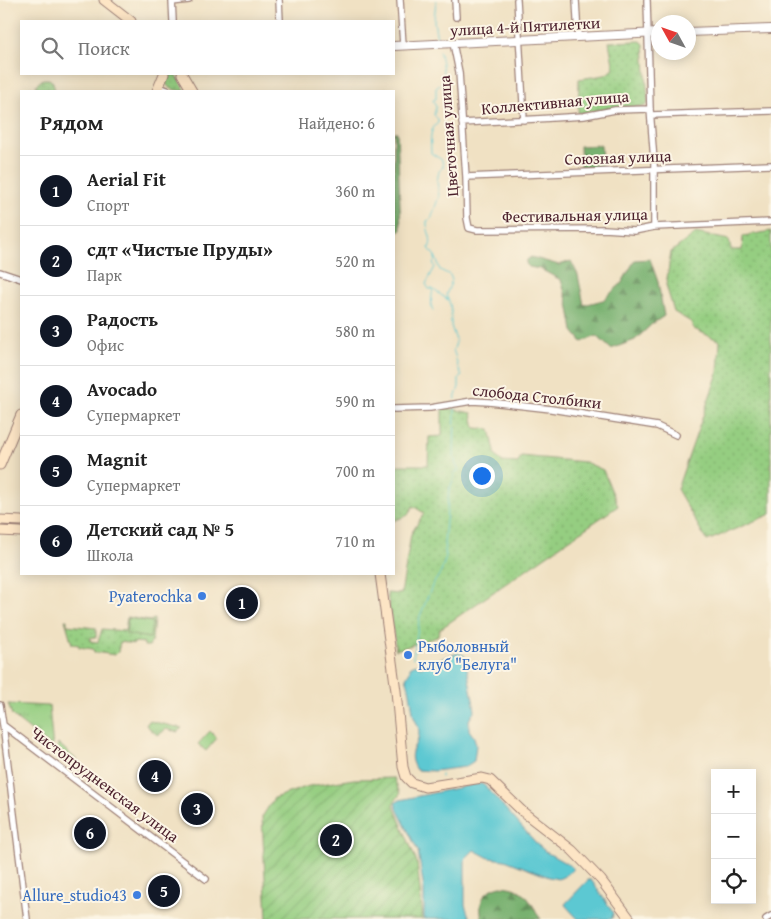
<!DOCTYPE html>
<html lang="ru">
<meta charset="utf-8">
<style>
body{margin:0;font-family:"Gentium Book Plus",serif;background:#f6f6f6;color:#222}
.controls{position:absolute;right:15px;bottom:15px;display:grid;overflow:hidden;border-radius:0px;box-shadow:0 2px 12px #0003}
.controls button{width:45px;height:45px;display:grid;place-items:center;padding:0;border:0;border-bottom:1px solid #e0e0e0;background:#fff;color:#222;font:25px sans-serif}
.compass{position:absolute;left:651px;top:15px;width:45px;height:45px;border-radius:50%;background:#fff;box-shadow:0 2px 12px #0003;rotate:310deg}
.you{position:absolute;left:481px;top:475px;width:18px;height:18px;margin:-12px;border:4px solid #fff;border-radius:50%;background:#1a73e8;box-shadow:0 0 0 8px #1a73e833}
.badge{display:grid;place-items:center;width:32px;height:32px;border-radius:50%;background:#111827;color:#fff;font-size:16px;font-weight:700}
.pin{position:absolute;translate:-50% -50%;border:2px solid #fff;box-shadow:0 1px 5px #0006}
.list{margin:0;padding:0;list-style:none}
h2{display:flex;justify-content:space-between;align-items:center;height:65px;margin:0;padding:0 20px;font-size:21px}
h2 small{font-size:16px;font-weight:400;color:#767676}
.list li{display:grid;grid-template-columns:32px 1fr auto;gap:15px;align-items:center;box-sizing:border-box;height:70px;padding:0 20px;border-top:1px solid #e0e0e0}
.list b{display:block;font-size:19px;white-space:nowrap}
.list p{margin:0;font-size:16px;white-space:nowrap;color:#767676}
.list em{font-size:16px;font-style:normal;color:#767676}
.icon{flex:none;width:28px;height:28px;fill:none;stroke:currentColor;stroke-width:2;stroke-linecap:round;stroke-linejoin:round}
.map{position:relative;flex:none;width:771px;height:919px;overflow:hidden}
.search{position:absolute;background:#fff;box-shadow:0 2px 12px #0003;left:20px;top:20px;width:375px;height:55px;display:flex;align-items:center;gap:12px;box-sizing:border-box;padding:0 18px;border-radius:0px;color:#767676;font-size:19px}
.panel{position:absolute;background:#fff;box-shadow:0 2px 12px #0003;left:20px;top:90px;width:375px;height:485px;border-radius:0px}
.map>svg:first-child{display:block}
</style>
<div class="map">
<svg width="771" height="919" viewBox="0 0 771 919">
<defs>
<pattern id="grass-dots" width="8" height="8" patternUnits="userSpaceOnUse" patternTransform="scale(1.25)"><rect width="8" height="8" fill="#95ce81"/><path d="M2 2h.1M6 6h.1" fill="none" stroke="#82b070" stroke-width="1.8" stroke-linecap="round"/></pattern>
<pattern id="forest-firs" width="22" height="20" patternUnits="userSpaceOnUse" patternTransform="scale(1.25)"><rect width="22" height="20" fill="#78b16f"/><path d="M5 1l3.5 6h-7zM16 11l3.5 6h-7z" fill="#648f5b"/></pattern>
<pattern id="park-tufts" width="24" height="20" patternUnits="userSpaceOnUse" patternTransform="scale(1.25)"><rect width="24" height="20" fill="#95ce81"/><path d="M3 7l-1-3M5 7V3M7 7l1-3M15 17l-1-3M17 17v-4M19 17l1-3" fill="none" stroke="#82b070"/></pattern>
<pattern id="garden-furrows" width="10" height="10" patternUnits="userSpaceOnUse" patternTransform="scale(1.25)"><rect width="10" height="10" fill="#95ce81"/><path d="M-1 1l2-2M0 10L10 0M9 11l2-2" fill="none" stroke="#82b070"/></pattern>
</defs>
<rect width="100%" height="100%" fill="#fcf5e5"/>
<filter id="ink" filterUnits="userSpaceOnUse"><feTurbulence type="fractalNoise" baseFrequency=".02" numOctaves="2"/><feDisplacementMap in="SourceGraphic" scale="10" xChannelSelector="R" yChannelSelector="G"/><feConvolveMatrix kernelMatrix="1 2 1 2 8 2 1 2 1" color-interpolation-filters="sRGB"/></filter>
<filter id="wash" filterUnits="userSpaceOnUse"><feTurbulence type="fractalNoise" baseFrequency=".0096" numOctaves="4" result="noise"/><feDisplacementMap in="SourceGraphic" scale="20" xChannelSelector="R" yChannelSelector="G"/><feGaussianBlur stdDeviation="1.12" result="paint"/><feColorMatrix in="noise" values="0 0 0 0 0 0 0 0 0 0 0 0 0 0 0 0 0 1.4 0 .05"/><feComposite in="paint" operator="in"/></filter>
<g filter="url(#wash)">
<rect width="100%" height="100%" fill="#f0e1c3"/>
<path fill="url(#grass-dots)" stroke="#707656" d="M641,41L644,44L648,103L646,106L614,108L578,113L579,79L605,75L614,69L609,42Z
M170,74H175L186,91C179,91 170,90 166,84Z
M43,79H49L53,82L55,91H36V85Z
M771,231V514L707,541L677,489L718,373L720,341L694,329L691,322L674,312L666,285L671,252L696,233L729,240L731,250H742L743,236Z
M442,407L472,413L475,428L490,429L496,456L502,462L518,463L521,456L585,462L603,470L618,506L440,629L437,637L396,650L387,593L401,594L411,534L424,513L413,506L408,515L394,521V465H428L429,437L442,436Z
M127,617L150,621L154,619L152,641L149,646H144V643L135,642L134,644L120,642L118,652L115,655L94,652L93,649L79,647V645L72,644L65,620H67V625L96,628V638L91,637L90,641L98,642L102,629L125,631Z
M58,743L106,787L105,789L57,753Z"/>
<path fill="url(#forest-firs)" stroke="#61684d" d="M394,132H397L401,231L394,232Z
M601,145L602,167L581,168L580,146Z
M531,257L559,265L571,261L578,275L584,305L603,300L621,284L635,260L650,259L658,282L664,316L652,324L635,340L611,349L597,336L582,342L573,331L568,303L561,280L540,269L529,267L526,264L527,260Z
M501,886C521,888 525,893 535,909C537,913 538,916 541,919H482C478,902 483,890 501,886Z"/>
<path fill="url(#park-tufts)" stroke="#707656" d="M128,618L152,622L150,638L126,634Z
M8,704L49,706L53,748L17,720L12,715Z
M149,721C161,723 170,726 182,728L177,732L166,729L160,734L157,735L146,725Z"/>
<path fill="url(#garden-furrows)" stroke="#707656" d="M394,778L400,794L393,804L417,862L423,919H267L262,817L274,798L309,786L354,779Z"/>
<path fill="#95ce81" stroke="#707656" d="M210,731L217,738L206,751L198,744Z"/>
<path fill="#5cc8d2" stroke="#53747e" d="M458,653L464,655L466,663L475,710L469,720V730L474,737L476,745L474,761L465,767L434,771L416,770C404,751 419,746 419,732C419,727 416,722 414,717C411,704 411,691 406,678L410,671V667L415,664L421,667L433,661Z
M476,784H482L485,786L538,845L546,852L569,865L573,868V870L563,877L558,879L549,877L505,860L489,858L474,850L465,859V905L470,919H424V890L418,851L398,811L395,803L400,800Z
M588,880H591L594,884L612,911L613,914L612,919H578L566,906L565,904Z"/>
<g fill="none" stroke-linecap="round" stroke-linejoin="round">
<path stroke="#5cc8d2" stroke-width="1" d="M436,0L434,21L437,39
M439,51C442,60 444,73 442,83L436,88V99L433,100L436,107L434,115L438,119V123C428,130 431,143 431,153L442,160L443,167L439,171L437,181L439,196L431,219L427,221C426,231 434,239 429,248L436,258L440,270L450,275L452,280L446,295C452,306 451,311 451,323C451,333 460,339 453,350C457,359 457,369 462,376L459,378V387L455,399
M434,290L448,300
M433,311C430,305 432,295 433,289H429L426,284L435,267L433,263L435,261V256
M413,658L420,616L432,586L441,572L446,557L444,543L449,490L454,478V473L459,470L456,465L454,457L455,407
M441,774V777"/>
</g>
</g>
<g filter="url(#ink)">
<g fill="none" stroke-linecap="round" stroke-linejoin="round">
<g stroke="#9d8077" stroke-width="8">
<path id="minor" d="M172,0L173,21
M279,0L280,21
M400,0L403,45
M455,0L456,17
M517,0L524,120
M576,0L578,37
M647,0L650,109L654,161V227
M172,2L189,0
M453,43L459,72L466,177L467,218L469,228L477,230L605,229L634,231L654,227L771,222
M159,87L170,91
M651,115L771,111
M462,123L536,119L584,116L615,110L650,109
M466,177L771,165
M0,272L21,279
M394,409L430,408L472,401L489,402L551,409L657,426L676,435
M0,705L3,725L206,879
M3,725L27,919
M766,919L771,916"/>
</g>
<g stroke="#9d8077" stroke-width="10">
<path id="tertiary" d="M688,32L771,29
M394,46L658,33"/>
</g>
<g stroke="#9d8077" stroke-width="11">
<path id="secondary" d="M104,0L131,21
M182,74L192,91
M157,91L164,74
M0,465L21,415
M0,520L21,521
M0,531L21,532
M380,574L396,691L403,767L406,777L412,783L425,787L482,778L490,780L523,812L572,850L601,880L630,919"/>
</g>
<use href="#minor" stroke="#fff" stroke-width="5.5"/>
<use href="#tertiary" stroke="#fff" stroke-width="8"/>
<use href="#secondary" stroke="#fde5c5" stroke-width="9"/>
</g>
</g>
<g fill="#3f7fe0" stroke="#fcf5e5" stroke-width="2">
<circle cx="202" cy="596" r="5"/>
<circle cx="408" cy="655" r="5"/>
<circle cx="137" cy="895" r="5"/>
</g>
<g text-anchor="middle" stroke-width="4" stroke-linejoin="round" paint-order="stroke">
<g font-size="16" fill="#4a1f2b" stroke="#fcf5e5">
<text transform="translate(525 26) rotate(-3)" y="6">улица 4-й Пятилетки</text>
<text transform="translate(555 102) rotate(-5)" y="6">Коллективная улица</text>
<text transform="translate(448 136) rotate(-94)" y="6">Цветочная улица</text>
<text transform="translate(618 157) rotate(-2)" y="6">Союзная улица</text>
<text transform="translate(575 215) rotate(-1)" y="6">Фестивальная улица</text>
<text transform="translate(537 396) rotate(6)" y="6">слобода Столбики</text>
<text transform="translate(105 784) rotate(37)" y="6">Чистопрудненская улица</text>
</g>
<g font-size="16" fill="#366cbe" stroke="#fcf5e5" text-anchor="end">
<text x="192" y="602">Pyaterochka</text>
<text x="418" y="652" text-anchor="start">Рыболовный<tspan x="418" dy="18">клуб "Белуга"</tspan></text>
<text x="127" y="901">Allure_studio43</text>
</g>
</g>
</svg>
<div class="controls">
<button>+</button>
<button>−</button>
<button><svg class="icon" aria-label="locate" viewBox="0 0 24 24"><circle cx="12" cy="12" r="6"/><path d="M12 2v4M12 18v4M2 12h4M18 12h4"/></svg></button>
</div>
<svg class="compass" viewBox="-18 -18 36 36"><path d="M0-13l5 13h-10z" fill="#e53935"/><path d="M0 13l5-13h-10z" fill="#767676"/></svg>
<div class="you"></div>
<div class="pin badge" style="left:242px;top:603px">1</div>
<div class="pin badge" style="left:336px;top:840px">2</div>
<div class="pin badge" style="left:197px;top:809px">3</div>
<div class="pin badge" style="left:155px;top:776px">4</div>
<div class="pin badge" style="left:164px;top:891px">5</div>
<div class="pin badge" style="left:90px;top:833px">6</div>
<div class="search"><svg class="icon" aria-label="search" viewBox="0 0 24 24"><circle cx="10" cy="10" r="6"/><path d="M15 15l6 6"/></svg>Поиск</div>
<section class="panel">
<h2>Рядом<small>Найдено: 6</small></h2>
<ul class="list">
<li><span class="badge">1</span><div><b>Aerial Fit</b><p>Спорт</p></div><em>360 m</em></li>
<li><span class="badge">2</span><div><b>сдт «Чистые Пруды»</b><p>Парк</p></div><em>520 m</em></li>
<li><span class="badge">3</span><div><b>Радость</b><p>Офис</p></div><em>580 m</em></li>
<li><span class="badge">4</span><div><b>Avocado</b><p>Супермаркет</p></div><em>590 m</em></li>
<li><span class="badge">5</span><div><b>Magnit</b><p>Супермаркет</p></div><em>700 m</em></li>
<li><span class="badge">6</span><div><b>Детский сад № 5</b><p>Школа</p></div><em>710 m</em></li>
</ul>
</section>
</div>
